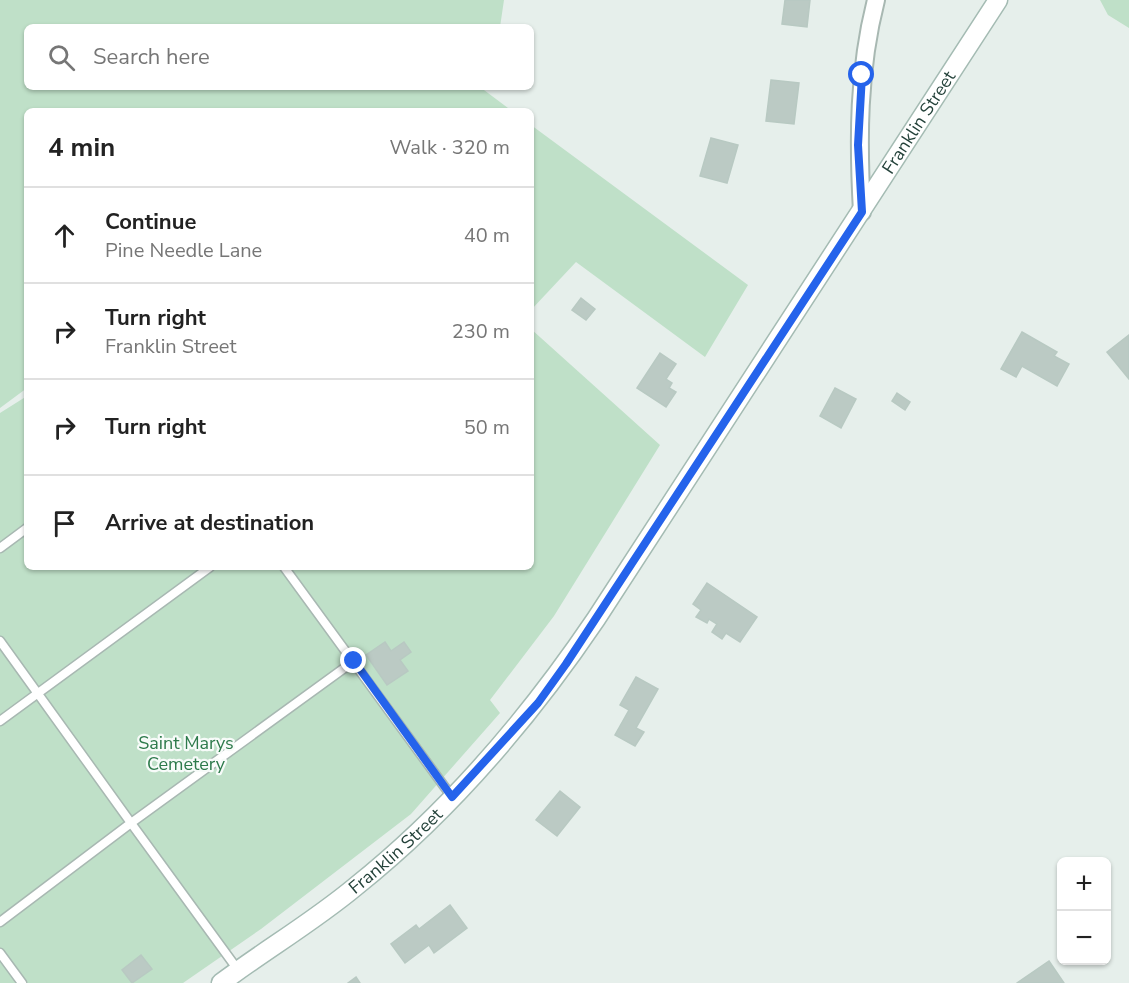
<!DOCTYPE html>
<meta charset="utf-8">
<style>
body{margin:0;font-family:"Nunito Sans",sans-serif;background:#f6f6f6;color:#222}
.controls{position:absolute;right:18px;bottom:18px;display:grid;overflow:hidden;border-radius:9px;box-shadow:0 2px 4px #0004}
.controls button{width:54px;height:54px;display:grid;place-items:center;padding:0;border:0;border-bottom:2px solid #e0e0e0;background:#fff;color:#222;font:30px sans-serif}
.stop{position:absolute;width:18px;height:18px;margin:-14px;border:4px solid #2563eb;border-radius:50%;background:#fff}
.stop.end{background:#2563eb;border-color:#fff;box-shadow:0 2px 6px #0008}
.list{margin:0;padding:0;list-style:none}
h2{display:flex;justify-content:space-between;align-items:center;height:78px;margin:0;padding:0 24px;font-size:26px}
h2 small{font-size:20px;font-weight:400;color:#767676}
.list li{display:grid;grid-template-columns:39px 1fr auto;gap:18px;align-items:center;box-sizing:border-box;height:96px;padding:0 24px;border-top:2px solid #e0e0e0}
.list b{display:block;font-size:22px;white-space:nowrap}
.list p{margin:0;font-size:20px;white-space:nowrap;color:#767676}
.list em{font-size:20px;font-style:normal;color:#767676}
.icon{flex:none;width:33px;height:33px;fill:none;stroke:currentColor;stroke-width:2;stroke-linecap:round;stroke-linejoin:round}
.map{position:relative;flex:none;width:1129px;height:983px;overflow:hidden}
.search{position:absolute;background:#fff;box-shadow:0 2px 4px #0004;left:24px;top:24px;width:510px;height:66px;display:flex;align-items:center;gap:15px;box-sizing:border-box;padding:0 21px;border-radius:9px;color:#767676;font-size:22px}
.panel{position:absolute;background:#fff;box-shadow:0 2px 4px #0004;left:24px;top:108px;width:510px;height:462px;border-radius:9px}
.map>svg:first-child{display:block}
</style>
<div class="map">
<svg width="1129" height="983" viewBox="0 0 1129 983">
<rect width="100%" height="100%" fill="#e6efeb"/>
<path fill="#bfe0c8" d="M0,0H504L500,27H27V87H480L512,111H27V388L0,408Z
M1100,0H1129V28L1108,15Z
M531,125L748,285L705,357L576,262L531,310Z
M531,329L660,445L554,616L490,700L500,713L411,814L261,929L183,983H0V413L27,396V567H531Z"/>
<path fill="#bbcac4" stroke="#b8c9c2" stroke-width="1.5" d="M785,0H810L807,27L782,24Z
M771,80L799,83L794,124L766,121Z
M711,138L738,145L727,183L700,176Z
M581,298L595,309L586,320L572,310Z
M1022,332L1057,352L1054,356L1069,364L1057,386L1022,366L1016,377L1001,369Z
M1129,335V379L1107,352Z
M660,353L676,364L666,379L672,383L669,388L676,392L666,407L637,388Z
M835,388L856,399L841,428L820,416Z
M897,393L910,402L905,410L892,401Z
M707,583L757,617L740,642L726,633L722,639L712,632L717,624L709,619L707,623L696,617L701,610L693,604Z
M385,642L391,651L404,642L411,652L400,660L408,671L387,685L366,655Z
M636,677L658,689L636,728L644,732L635,746L615,735L629,710L620,705Z
M560,791L580,807L557,836L536,820Z
M450,905L467,928L434,953L429,945L405,963L391,944L416,925L419,929Z
M141,955L152,969L132,983L122,970Z
M1049,961L1064,983H1017Z
M356,977L360,983H348Z"/>
<g fill="none" stroke-linecap="round" stroke-linejoin="round">
<g stroke="#a8b8b2" stroke-width="11">
<path id="lane" d="M0,548L27,528
M284,567L452,797
M0,641L131,823L354,661
M0,721L210,567
M0,922L131,823L238,970
M0,953L22,983"/>
</g>
<g stroke="#a8b8b2" stroke-width="20">
<path id="street" d="M862,212C858,140 858,70 876,0"/>
</g>
<g stroke="#a4bbb3" stroke-width="21">
<g id="secondary">
<path id="s1" d="M221,983C265,950 313,922 355,887C449,812 529,718 596,619L998,0"/>
</g>
</g>
<use href="#lane" stroke="#fff" stroke-width="8"/>
<use href="#street" stroke="#fff" stroke-width="16"/>
<use href="#secondary" stroke="#fff" stroke-width="18"/>
</g>
<g fill="none" stroke-linecap="round" stroke-linejoin="round">
<path stroke="#2563eb" stroke-width="8" d="M354,661L452,797L538,703L566,664L862,212L858,145L862,75"/>
</g>
<g text-anchor="middle" stroke-width="4.5" stroke-linejoin="round" paint-order="stroke">
<g font-size="18" fill="#24423a" stroke="#f7fbf9">
<text dy="6" stroke="none"><textPath href="#s1" startOffset="1119">Franklin Street</textPath></text>
<text dy="6" stroke="none"><textPath href="#s1" startOffset="219">Franklin Street</textPath></text>
</g>
<g font-size="18" fill="#2d7a4b" stroke="#f7fbf9">
<text x="186" y="749">Saint Marys<tspan x="186" dy="21">Cemetery</tspan></text>
</g>
</g>
</svg>
<div class="controls">
<button>+</button>
<button>−</button>
</div>
<div class="stop" style="left:862px;top:75px"></div>
<div class="stop end" style="left:354px;top:661px"></div>
<div class="search"><svg class="icon" aria-label="search" viewBox="0 0 24 24"><circle cx="10" cy="10" r="6"/><path d="M15 15l6 6"/></svg>Search here</div>
<section class="panel">
<h2>4 min<small>Walk · 320 m</small></h2>
<ul class="list">
<li><svg class="icon" aria-label="ahead" viewBox="0 0 24 24"><path d="M12 20V5M6 11l6-6 6 6"/></svg><div><b>Continue</b><p>Pine Needle Lane</p></div><em>40 m</em></li>
<li><svg class="icon" aria-label="right" viewBox="0 0 24 24"><path d="M7 20v-9h11M14 6l5 5-5 5"/></svg><div><b>Turn right</b><p>Franklin Street</p></div><em>230 m</em></li>
<li><svg class="icon" aria-label="right" viewBox="0 0 24 24"><path d="M7 20v-9h11M14 6l5 5-5 5"/></svg><div><b>Turn right</b></div><em>50 m</em></li>
<li><svg class="icon" aria-label="arrive" viewBox="0 0 24 24"><path d="M6 21V4h12l-3 4 3 4H6"/></svg><div><b>Arrive at destination</b></div></li>
</ul>
</section>
</div>
